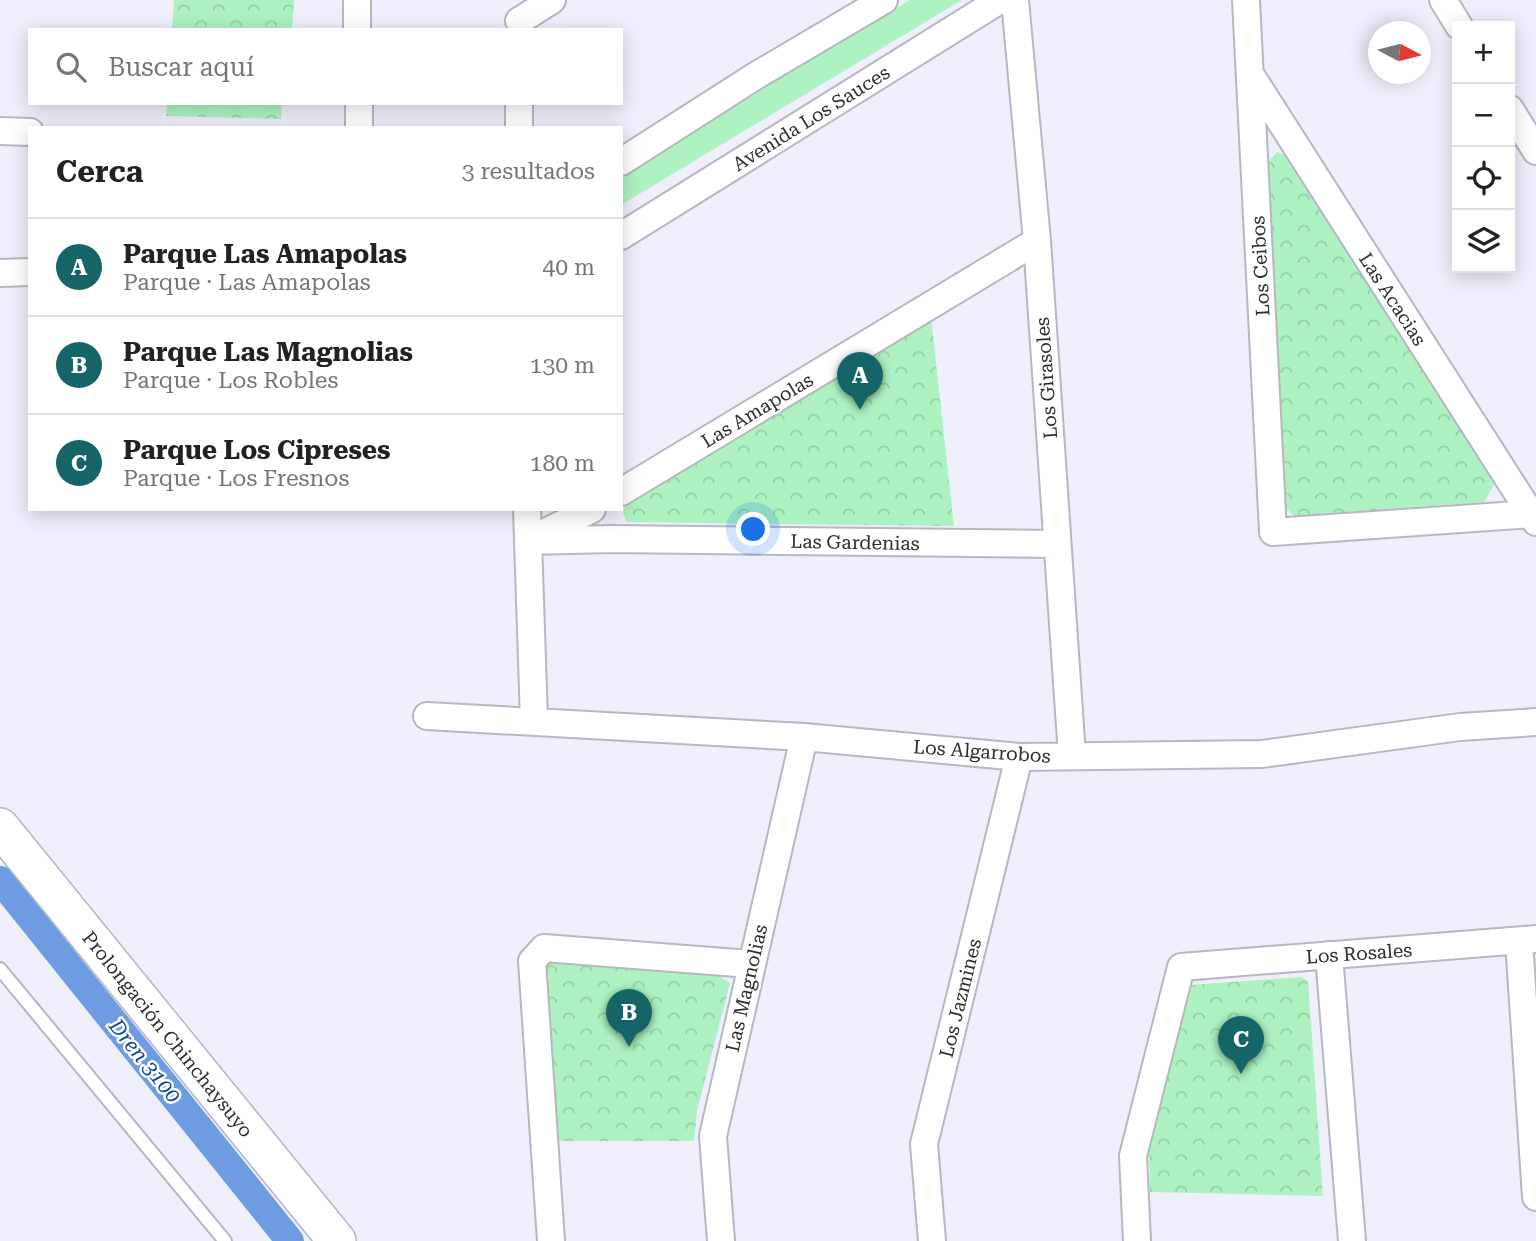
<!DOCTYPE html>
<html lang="es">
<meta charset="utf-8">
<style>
body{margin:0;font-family:"Roboto Serif",serif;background:#f6f6f6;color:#222}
.controls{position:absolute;right:21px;top:21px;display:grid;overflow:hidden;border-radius:0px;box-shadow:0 4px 18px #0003}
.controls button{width:63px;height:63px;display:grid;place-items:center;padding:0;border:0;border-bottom:2px solid #e0e0e0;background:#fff;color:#222;font:35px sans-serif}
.compass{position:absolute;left:1368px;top:21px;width:63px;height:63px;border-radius:50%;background:#fff;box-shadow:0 4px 18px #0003;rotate:97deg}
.you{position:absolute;left:754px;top:530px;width:24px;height:24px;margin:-18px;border:5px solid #fff;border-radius:50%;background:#1a73e8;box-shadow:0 0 0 10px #1a73e833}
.badge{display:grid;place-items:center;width:46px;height:46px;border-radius:50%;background:#156468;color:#fff;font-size:23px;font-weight:700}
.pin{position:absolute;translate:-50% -58px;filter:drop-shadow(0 2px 4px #0008)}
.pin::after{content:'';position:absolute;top:37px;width:24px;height:21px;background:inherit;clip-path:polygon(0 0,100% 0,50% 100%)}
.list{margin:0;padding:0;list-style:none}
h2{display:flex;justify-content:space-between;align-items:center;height:91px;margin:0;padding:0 28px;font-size:30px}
h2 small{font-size:23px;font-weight:400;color:#767676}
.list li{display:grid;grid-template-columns:46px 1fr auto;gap:21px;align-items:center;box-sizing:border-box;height:98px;padding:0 28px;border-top:2px solid #e0e0e0}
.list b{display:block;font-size:26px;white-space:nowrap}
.list p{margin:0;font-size:23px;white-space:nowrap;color:#767676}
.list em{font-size:23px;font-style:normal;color:#767676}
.icon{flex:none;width:38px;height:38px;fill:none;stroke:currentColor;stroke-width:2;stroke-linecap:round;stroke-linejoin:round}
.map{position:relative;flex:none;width:1536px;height:1241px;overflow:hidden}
.search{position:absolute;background:#fff;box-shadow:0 4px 18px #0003;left:28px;top:28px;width:595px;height:77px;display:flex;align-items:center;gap:18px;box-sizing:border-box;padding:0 24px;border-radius:0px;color:#767676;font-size:26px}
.panel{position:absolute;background:#fff;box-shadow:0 4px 18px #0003;left:28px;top:126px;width:595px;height:385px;border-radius:0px}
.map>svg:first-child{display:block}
</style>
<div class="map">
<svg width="1536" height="1241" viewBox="0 0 1536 1241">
<defs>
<pattern id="park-crowns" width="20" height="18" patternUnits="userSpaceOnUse" patternTransform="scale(1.75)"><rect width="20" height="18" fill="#adf2c0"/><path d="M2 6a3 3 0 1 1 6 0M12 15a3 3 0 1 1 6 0" fill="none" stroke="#95d0a5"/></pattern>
</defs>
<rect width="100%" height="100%" fill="#eeeffb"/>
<path fill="#adf2c0" d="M910,0H962L621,205V175Z"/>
<path fill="url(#park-crowns)" d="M174,0H294L292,30H172Z
M167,103H282L281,119L166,116Z
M1277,152L1295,158L1495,483L1484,502L1294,516L1286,508L1263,168Z
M931,318L954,526L627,522L623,513L626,501Z
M549,963L717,975L730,983L697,1111L694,1141H551L537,972Z
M1301,977L1308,981L1323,1196L1150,1192L1149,1153L1191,985Z"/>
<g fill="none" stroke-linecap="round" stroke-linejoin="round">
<path stroke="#6e9ce3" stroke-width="28" d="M0,880L290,1241"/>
<g stroke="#b6b7c2" stroke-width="16">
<path id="lane" d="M0,969L225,1241"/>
</g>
<g stroke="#b6b7c2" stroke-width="30">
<path id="street" d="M357,0V30
M1015,0L1037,241L1072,756
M1246,0L1273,532L1531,514
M1443,0L1459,26
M519,21L552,0
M1252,77L1536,522
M359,103V128
M1510,109L1536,151
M519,128V103
M0,131L30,132
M621,162L757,75L884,0
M621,236L1000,0
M0,273L30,272
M621,492L1037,241
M527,509L534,721
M536,537L592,509
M528,541L612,539L1057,544
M427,716L804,737L1019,757L1262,754L1460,727L1536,722
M1519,941L1536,1197
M1329,955L1352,1241
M551,1241L532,961L544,948L750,964
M721,1241L713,1136L804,737
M932,1241L924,1144L1019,757
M1137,1241L1133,1156L1181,967L1536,939"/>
</g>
<g stroke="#b6b7c2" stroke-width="40">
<path id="secondary" d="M0,827L337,1241"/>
</g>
<use href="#lane" stroke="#fff" stroke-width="12"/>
<use href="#street" stroke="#fff" stroke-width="26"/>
<use href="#secondary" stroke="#fff" stroke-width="37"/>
</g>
<g text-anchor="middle" stroke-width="5" stroke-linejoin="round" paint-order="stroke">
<g font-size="19" fill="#2d2d31" stroke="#fff">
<text transform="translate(811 118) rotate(-32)" y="7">Avenida Los Sauces</text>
<text transform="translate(1260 266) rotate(-93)" y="7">Los Ceibos</text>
<text transform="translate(1393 299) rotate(57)" y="7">Las Acacias</text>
<text transform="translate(1046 378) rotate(-94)" y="7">Los Girasoles</text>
<text transform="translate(757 410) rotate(-31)" y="7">Las Amapolas</text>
<text transform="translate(855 542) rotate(1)" y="7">Las Gardenias</text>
<text transform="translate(982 751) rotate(4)" y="7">Los Algarrobos</text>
<text transform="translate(1359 953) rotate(-4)" y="7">Los Rosales</text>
<text transform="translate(746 988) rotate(-77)" y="7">Las Magnolias</text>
<text transform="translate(960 998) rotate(-76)" y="7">Los Jazmines</text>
<text transform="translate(168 1034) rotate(51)" y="7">Prolongación Chinchaysuyo</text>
</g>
<g font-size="21" font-style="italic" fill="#0e489b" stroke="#fff">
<text transform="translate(145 1061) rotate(51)" y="7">Dren 3100</text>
</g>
</g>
</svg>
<div class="controls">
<button>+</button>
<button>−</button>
<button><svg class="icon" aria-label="locate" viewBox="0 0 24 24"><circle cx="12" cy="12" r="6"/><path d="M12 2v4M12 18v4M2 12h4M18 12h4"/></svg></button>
<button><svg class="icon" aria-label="layers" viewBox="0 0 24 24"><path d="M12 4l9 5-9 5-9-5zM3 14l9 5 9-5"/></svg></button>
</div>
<svg class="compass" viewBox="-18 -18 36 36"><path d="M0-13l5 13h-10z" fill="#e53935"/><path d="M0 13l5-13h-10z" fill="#767676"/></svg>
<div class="you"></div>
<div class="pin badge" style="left:860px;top:410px">A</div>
<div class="pin badge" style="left:629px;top:1047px">B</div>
<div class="pin badge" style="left:1241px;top:1074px">C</div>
<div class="search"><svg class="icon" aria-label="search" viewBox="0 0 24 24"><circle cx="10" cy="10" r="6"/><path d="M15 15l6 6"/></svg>Buscar aquí</div>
<section class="panel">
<h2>Cerca<small>3 resultados</small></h2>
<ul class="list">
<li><span class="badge">A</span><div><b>Parque Las Amapolas</b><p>Parque · Las Amapolas</p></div><em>40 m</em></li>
<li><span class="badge">B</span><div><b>Parque Las Magnolias</b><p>Parque · Los Robles</p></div><em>130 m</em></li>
<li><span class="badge">C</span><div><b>Parque Los Cipreses</b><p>Parque · Los Fresnos</p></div><em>180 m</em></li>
</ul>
</section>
</div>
